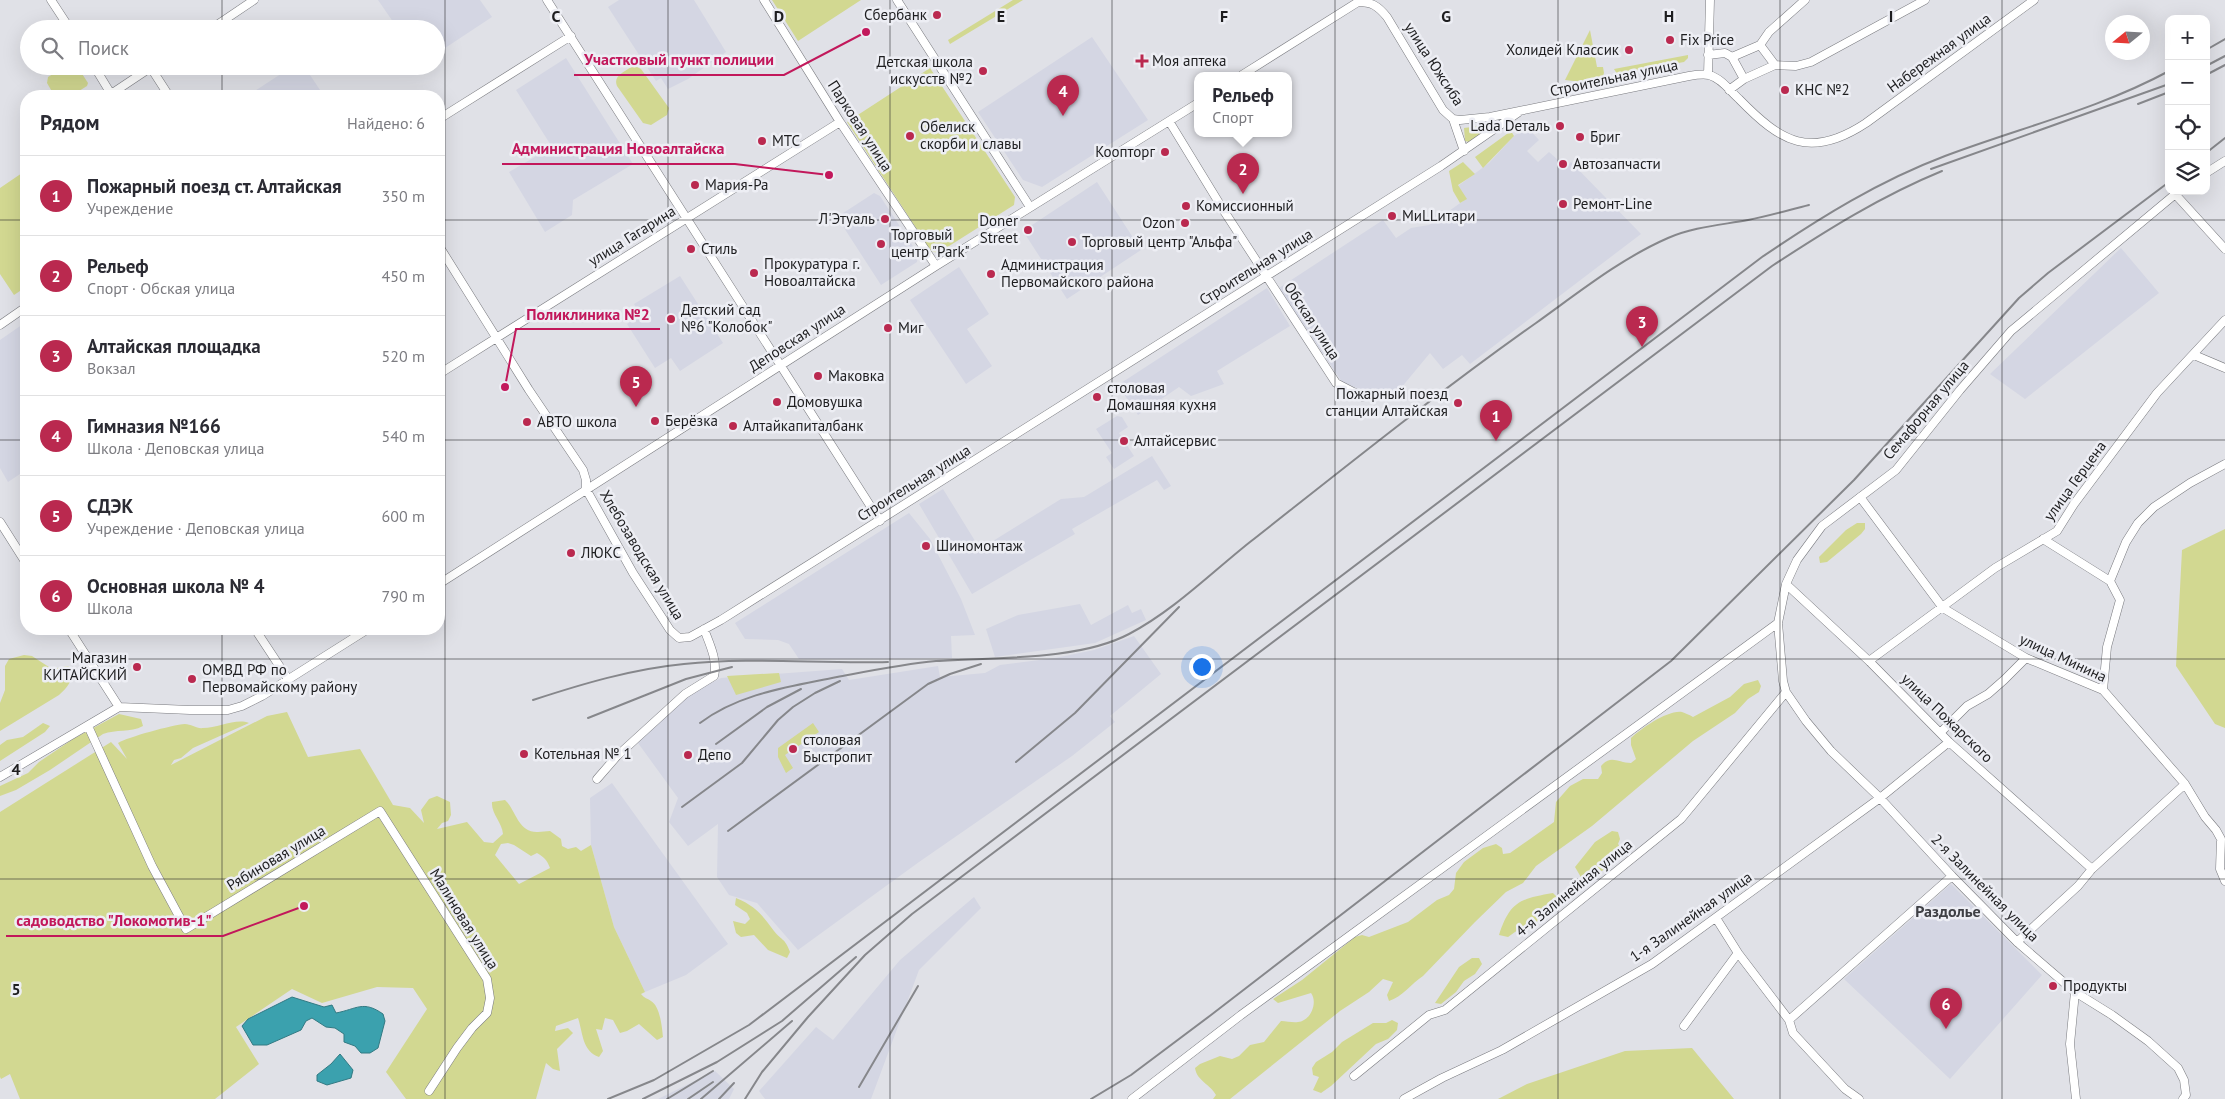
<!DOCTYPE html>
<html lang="ru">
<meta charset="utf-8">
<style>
body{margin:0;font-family:"PT Sans",sans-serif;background:#f2f2f3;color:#2b2b33}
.controls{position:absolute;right:15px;top:15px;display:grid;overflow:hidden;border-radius:10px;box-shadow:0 5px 20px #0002}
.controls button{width:45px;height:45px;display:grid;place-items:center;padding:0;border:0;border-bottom:1px solid #e1e1e2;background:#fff;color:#2b2b33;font:25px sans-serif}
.compass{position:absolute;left:2105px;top:15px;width:45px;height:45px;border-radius:50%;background:#fff;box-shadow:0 5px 20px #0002;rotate:252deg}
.you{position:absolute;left:1201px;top:666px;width:18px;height:18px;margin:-12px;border:4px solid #fff;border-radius:50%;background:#1a73e8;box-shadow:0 0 0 8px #1a73e833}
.badge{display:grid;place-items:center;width:32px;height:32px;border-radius:50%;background:#ba294f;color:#fff;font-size:16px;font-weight:700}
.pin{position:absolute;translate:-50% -41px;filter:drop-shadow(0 1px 2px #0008)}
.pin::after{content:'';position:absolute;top:26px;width:18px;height:15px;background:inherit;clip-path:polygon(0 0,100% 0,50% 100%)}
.popup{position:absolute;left:1194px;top:72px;width:98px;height:65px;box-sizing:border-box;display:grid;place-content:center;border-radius:10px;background:#fff;filter:drop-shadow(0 1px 4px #0005);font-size:16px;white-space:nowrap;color:#7c7c81}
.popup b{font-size:19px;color:#2b2b33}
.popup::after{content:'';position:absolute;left:50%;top:100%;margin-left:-10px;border:10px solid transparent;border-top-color:#fff}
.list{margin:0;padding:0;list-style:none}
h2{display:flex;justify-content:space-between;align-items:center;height:65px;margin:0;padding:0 20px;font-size:21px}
h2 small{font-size:16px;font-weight:400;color:#7c7c81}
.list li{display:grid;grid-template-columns:32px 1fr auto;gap:15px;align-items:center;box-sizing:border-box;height:80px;padding:0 20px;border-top:1px solid #e1e1e2}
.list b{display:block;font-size:19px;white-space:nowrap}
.list p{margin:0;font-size:16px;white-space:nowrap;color:#7c7c81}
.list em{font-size:16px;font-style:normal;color:#7c7c81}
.icon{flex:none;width:28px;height:28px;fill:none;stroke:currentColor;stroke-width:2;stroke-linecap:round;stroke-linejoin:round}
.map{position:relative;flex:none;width:2225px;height:1099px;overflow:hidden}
.search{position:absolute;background:#fff;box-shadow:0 5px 20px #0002;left:20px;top:20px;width:425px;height:55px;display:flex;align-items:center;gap:12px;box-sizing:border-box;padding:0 18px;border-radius:28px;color:#7c7c81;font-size:19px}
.panel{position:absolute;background:#fff;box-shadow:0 5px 20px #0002;left:20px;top:90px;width:425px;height:545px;border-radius:20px}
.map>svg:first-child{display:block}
</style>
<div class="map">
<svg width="2225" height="1099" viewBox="0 0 2225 1099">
<rect width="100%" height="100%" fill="#e0e1e7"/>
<path fill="#d4d6e3" d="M378,0H480L492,17L436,54V29H398Z
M619,0H694L726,52L688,79L668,89L661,78L656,81L608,7Z
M1092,37L1148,120L1042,187L1023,180L978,112Z
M566,58L633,164L573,200L572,215L545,232L509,172L552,147L516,90Z
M293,66H304L324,96H247Z
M1527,127L1539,140L1527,151L1538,162L1549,152L1566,167L1571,162L1641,234L1470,364L1462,355L1443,369L1430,353L1396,394L1386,391L1384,399L1342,382L1279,288L1383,220L1396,238L1411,228L1429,225L1466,199L1458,186L1489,163L1514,136Z
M1097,182L1141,250L1067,299L1023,231Z
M874,193L880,196L918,254L917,262L881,285L837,217Z
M2121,248L2159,293L2025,399L1990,374Z
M959,267L989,314L967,329L992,366L966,384L910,300Z
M680,276L723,343L680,371L671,358L655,368L627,324L641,315L634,304Z
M1267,288L1290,326L1217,371L1224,384L1191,396L1179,387L1138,415L1118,385Z
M26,322V470L8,482L0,468V340Z
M1117,416L1122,417L1128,427L1119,433L1134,456L1114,469L1106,457L1112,453L1096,429Z
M1152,456L1171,486L1164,490L1157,480L1072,529L1075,534L972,594L919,504L943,489L980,549L1061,499L1084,497Z
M909,513L930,539L961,599L975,635L951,636L952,658L799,659L789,644L778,640L745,639L735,623Z
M1080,604L1091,625L1128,605L1132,613L1141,609L1146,620L1095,643L995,657L986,629L1018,615Z
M1134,636L1161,674L1110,716L1115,722L1072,756L919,862L798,950L757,903L729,895L717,877L718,824L688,846L669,822L678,798L638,743L690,694L721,678L842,669L849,680L938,666L940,677L985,673L1000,665L1055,658L1094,650Z
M612,783L728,944L686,975L645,992L614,927L591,845L590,798Z
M1951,884L2042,975L1950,1079L1844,979Z
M974,897L981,908L919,970L871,1099H765L759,1091L816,1027L833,1040L900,960Z
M715,1071L734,1089L729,1099H658Z"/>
<path fill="#d2d891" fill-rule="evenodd" d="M772,0H861L798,41Z
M1013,0H1023L950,44L948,40Z
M1590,30L1597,67H1603L1604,73L1602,78L1582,82L1565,80Z
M1688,55V58L1684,62L1617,74L1614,69Z
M66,66H77L88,83L87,86L71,96H60L57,93L54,95L47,83L48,77Z
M631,67H637L641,69L669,108L667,115L651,125L643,123L617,86C613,76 623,73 631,67Z
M930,68L1015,197L1014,205L938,253L931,251L847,122Z
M1496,124L1469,142L1465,141L1464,128Z
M1511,131L1514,136L1483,168L1475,157Z
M1463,162L1475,174L1458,185L1467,199L1460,203L1453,191L1449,171Z
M25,171L26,172V287L14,295L0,274V188Z
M1857,523H1865V529L1861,534L1827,562L1820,563L1819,557L1846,530Z
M2225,529V728L2215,724L2176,666L2182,550Z
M24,655L32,656L52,669L68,666L74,670C72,681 67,688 59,695L0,731V703L5,690V666L9,659Z
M779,673L781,682L736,695L727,676Z
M1758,680L1761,686L1759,692L1748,699L1735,713L1693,741L1592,826L1536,866L1523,883L1506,892L1475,922L1423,976C1412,983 1402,997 1389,1001L1387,995L1393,982L1383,979L1369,992L1340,1011L1230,1099H1213L1216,1095C1210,1084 1197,1081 1195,1068L1200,1064L1220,1056L1232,1059L1239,1056L1250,1045L1264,1042L1281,1021C1287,1021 1293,1023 1298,1022C1311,1021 1318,1002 1311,993L1278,1003L1273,999L1302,980L1355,937L1362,935L1369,937L1408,922L1437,900L1449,895L1454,889L1456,873L1464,862L1483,848L1496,844L1502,848L1503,854L1510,853L1554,822L1556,802L1570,786L1583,779H1598L1602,773L1601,766C1611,754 1618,763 1631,763L1636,759L1631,745V738C1641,729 1667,710 1682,712C1685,713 1690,715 1693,717L1730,697L1744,684Z
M287,712L308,757L360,749L393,805L410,808L424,823L421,810L429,799L437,796L450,802L451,815L448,821L442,823L437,829L467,822L484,842L493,843L503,834C502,822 491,814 492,802L505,800C516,810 518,833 538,832C542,832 546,831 550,831L561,839L562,846L568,849L576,847L581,851L591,845L614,927L645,992L641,994C645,999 647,998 651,1001C660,1006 662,1027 663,1037L657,1040L639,1024L627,1031L620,1033L613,1020L605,1018L602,1030L596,1029L603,1051L599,1057C582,1051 583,1033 578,1018L556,1026L555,1031L568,1028L573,1033L557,1049L560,1071L553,1069L546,1063L536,1099H406L386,1072L427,1009L413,988L377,987L322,1003L292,989L236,1027L259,1064L215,1099H20L10,1074L1,1079L0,1077V812L111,742L127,759L118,743C128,737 172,725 185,724C191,724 197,729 203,728C218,728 236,718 249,723L193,748L181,758L174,760L171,765L267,716ZM508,843L514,845L531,856L537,853C544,857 547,860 550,868L519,884L495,855L501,844Z
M119,714L141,719L143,726C130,733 116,729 103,734L50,770L16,790L0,796V786L28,773L39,762L73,739Z
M43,723L50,726L45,732L0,761V745L7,740L23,737Z
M813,723L819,732L785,755L793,768L786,773L778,757V748Z
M1612,831L1618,832L1620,839L1618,844L1622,849C1621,869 1597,871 1582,879L1575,867L1595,842Z
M1553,893L1558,898L1556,905L1547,916L1529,926L1522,927L1508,937L1499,935C1510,902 1519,899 1553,893Z
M736,898C757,907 761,914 774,931C782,941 785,938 790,952L787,958L768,950L754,935L741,937L736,933L733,921L745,924L750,919L747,913L735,905Z
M1472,958H1479L1482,964L1475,974L1464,981L1456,992L1441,1004L1435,1003L1459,967Z
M1392,1020L1398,1023L1397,1030L1388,1039L1376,1044L1331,1086L1321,1093L1313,1090L1319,1077L1313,1075L1312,1068L1316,1062L1332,1052L1342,1042L1373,1023H1386Z
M1692,1048L1734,1099H1498L1527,1084L1625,1051Z"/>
<path fill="#3ba1ae" stroke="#327a83" d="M292,997L324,1007L332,1005L336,1013C357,1009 363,1000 383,1014L385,1021L378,1048L370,1053H361L355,1046L344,1042V1034L335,1028L326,1027L312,1018L306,1021L301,1030L267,1045H253L242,1026L248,1019Z
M340,1054L353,1070L351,1078L327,1085L317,1081V1075L331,1064Z"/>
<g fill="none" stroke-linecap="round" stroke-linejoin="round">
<g stroke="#797a7f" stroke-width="9">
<path id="minor" d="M51,0L70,29
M547,0L880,521
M764,0L840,122L936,266
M897,0L1030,207
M211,29L254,0
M1760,45L1775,65L1796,66L1811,62L1925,0
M1708,55L1725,53L1732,57L1760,45L1769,32L1805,0
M1732,57L1744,79
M94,66L111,94
M151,68L169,96
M1242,75L1358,2C1372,2 1378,6 1387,17L1443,110L1453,119L1464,151
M1708,75L1710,0
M1729,90L1744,79L1775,65
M111,96V94L153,66
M439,119L571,36
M1453,119L1460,120L1490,117L1689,76C1695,75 1703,74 1709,75C1721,78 1730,91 1739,99C1781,142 1810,160 1866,123L2034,0
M1169,121L1224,211L1336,383L1363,397
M2206,173L2225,161
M2179,191L2011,331L1960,390L1896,470L1822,526L1797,560L1786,584L1778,623L1783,681L1786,692L1806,721L1831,751L1880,798L1952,876L2017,942L2075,992L2112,1015L2148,1041L2178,1068L2184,1080L2186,1095L2183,1099
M2175,194L2225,249
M439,246L529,390L583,470L586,480V489L633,573L670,630L679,638L690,637L721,620L1441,166L1519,112
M0,325L26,307
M2194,355L2225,368
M439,374L840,122
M1860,497L1943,608L2026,658L2103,690L2185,784L2205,817L2216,830L2221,839L2220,869L2225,881
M0,522L26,563
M2043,539L2110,581
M439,584L936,266L1198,103
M1786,584L1869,661L1949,742L2092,869
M69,629L119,707
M255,629L288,679
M1869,661L1995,568L2057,531L2074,504L2157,393L2225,320
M2103,690L2107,647L2120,600L2110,581L2126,542L2138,523L2154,507L2190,483L2225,464
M88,726L152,866L186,929L380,811L487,979L490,998L487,1013L472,1028L457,1048L429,1091
M1941,732L1967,706L1988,694L2004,680L2026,658
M0,777L119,707L190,710H228L242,706L262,696L368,629
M597,779L617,756L685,694L714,676C718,660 709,643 704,629
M1716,918L1738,953L1789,1020L1793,1033L1845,1089L1859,1099
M2017,942L2078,886L2092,869L2185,784
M2075,992L2070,1044L2076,1099
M1789,1020L1952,876
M1684,1026L1738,953
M1354,1076L1429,1015L1445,1010L1681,819L1786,692
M1132,1099L1241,1015L1778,623
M1404,1099L1442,1078L1502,1050L1652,964L1880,798L1949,742"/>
</g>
<use href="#minor" stroke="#fff" stroke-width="8"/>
<path stroke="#86878b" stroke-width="2" d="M2206,50L2225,39
M2206,66L2225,56
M2206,75L2225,65
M2138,104L2169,92
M2206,153L2225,138
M1931,169L2169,84
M533,700C582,684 632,669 684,664C751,657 820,664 888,662
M588,718L686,679L732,667
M700,723C740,693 789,687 837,677C869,671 903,664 936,661C994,657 1078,661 1129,634C1173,611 1211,573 1250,542C1344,468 1437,393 1536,323C1578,293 1620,259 1668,238C1693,227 1721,225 1748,220C1769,216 1789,210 1809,205
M716,744L767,707L801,689
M1016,762L1075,713L1179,607
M682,807L742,763L778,720L793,707L815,693L840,681
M728,831L928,684L950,674L981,664
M859,1087L918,986
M608,1099L654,1080L749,1025L1762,257C1821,217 1879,181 1945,156C2019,128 2099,109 2169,71
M643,1099L717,1062L782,1021L856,957
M667,1099L713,1071
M688,1099L713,1082
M701,1099L792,1021
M719,1099L734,1083
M745,1099L762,1072L808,1017L865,955L912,914L1772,266C1827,230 1881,196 1942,171
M1091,1099L1131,1075L1211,1015L1671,661L1854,480L2019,298L2048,273L2169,182"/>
</g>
<path fill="none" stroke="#1e1e20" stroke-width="1" stroke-opacity="0.55" d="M222,0V29M445,0V1099M668,0V1099M890,0V1099M1112,0V1099M1335,0V1099M1558,0V1099M1780,0V1099M2002,0V1099M222,66V96M0,220H26M439,220H2225M0,440H26M439,440H2225M222,629V1099M0,659H2225M0,879H2225"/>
<g fill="#ba294f" stroke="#edeef4" stroke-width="2">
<circle cx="937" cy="15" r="5"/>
<circle cx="1670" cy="40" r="5"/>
<circle cx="1629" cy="50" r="5"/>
<path d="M1139.5 53.5h5v5h5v5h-5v5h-5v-5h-5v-5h5z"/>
<circle cx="983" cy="71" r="5"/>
<circle cx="1785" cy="90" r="5"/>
<circle cx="1560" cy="126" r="5"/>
<circle cx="910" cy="136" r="5"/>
<circle cx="1580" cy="137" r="5"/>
<circle cx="762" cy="141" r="5"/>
<circle cx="1165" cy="152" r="5"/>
<circle cx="1563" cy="164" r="5"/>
<circle cx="695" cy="185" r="5"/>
<circle cx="1563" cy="204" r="5"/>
<circle cx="1186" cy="206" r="5"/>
<circle cx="1392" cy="216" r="5"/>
<circle cx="885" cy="219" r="5"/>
<circle cx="1185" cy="223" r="5"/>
<circle cx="1028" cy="230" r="5"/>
<circle cx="1072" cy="242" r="5"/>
<circle cx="881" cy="244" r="5"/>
<circle cx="691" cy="249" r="5"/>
<circle cx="754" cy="273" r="5"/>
<circle cx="991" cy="274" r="5"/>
<circle cx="671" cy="319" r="5"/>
<circle cx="888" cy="328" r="5"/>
<circle cx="818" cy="376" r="5"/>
<circle cx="1097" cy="397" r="5"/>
<circle cx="777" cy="402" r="5"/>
<circle cx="1458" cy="403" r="5"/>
<circle cx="655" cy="421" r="5"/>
<circle cx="527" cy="422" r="5"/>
<circle cx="733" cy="426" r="5"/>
<circle cx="1124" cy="441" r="5"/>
<circle cx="926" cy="546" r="5"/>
<circle cx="571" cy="553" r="5"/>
<circle cx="137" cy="667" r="5"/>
<circle cx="192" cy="679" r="5"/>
<circle cx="793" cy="749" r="5"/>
<circle cx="524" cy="754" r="5"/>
<circle cx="688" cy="755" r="5"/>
<circle cx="2053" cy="986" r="5"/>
</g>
<g text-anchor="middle" stroke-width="5" stroke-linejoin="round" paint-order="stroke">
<g font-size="15" fill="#1e1e20" stroke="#edeef4" text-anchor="start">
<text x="927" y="20" text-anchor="end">Сбербанк</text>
<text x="1680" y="45">Fix Price</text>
<text x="1619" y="55" text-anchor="end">Холидей Классик</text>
<text x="1152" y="66">Моя аптека</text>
<text x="973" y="67" text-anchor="end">Детская школа<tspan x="973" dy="17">искусств №2</tspan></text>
<text x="1795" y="95">КНС №2</text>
<text x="1550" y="131" text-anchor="end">Lada Dеталь</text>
<text x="920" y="132">Обелиск<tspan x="920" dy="17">скорби и славы</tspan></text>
<text x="1590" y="142">Бриг</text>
<text x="772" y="146">МТС</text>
<text x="1155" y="157" text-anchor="end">Коопторг</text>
<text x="1573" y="169">Автозапчасти</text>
<text x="705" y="190">Мария-Ра</text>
<text x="1573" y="209">Ремонт-Line</text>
<text x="1196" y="211">Комиссионный</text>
<text x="1402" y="221">МиLLитари</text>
<text x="875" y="224" text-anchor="end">Л'Этуаль</text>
<text x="1018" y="226" text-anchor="end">Doner<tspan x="1018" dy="17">Street</tspan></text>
<text x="1175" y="228" text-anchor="end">Ozon</text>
<text x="891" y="240">Торговый<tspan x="891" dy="17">центр "Park"</tspan></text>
<text x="1082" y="247">Торговый центр "Альфа"</text>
<text x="701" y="254">Стиль</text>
<text x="764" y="269">Прокуратура г.<tspan x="764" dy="17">Новоалтайска</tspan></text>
<text x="1001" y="270">Администрация<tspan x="1001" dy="17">Первомайского района</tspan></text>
<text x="681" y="315">Детский сад<tspan x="681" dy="17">№6 "Колобок"</tspan></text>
<text x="898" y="333">Миг</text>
<text x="828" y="381">Маковка</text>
<text x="1107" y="393">столовая<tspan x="1107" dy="17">Домашняя кухня</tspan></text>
<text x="1448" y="399" text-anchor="end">Пожарный поезд<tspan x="1448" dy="17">станции Алтайская</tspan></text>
<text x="787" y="407">Домовушка</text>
<text x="665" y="426">Берёзка</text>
<text x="537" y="427">АВТО школа</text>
<text x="743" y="431">Алтайкапиталбанк</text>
<text x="1134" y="446">Алтайсервис</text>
<text x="936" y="551">Шиномонтаж</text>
<text x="581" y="558">ЛЮКС</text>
<text x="127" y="663" text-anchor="end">Магазин<tspan x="127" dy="17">КИТАЙСКИЙ</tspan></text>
<text x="202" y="675">ОМВД РФ по<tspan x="202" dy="17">Первомайскому району</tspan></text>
<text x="803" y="745">столовая<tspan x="803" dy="17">Быстропит</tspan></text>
<text x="534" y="759">Котельная № 1</text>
<text x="698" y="760">Депо</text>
<text x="2063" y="991">Продукты</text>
</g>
<g font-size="15" fill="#1e1e20" stroke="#edeef4">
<text transform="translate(1939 53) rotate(-36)" y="5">Набережная улица</text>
<text transform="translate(1434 64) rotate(57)" y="5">улица Южсиба</text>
<text transform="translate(1614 78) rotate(-12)" y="5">Строительная улица</text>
<text transform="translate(860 126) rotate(57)" y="5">Парковая улица</text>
<text transform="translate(632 236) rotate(-32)" y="5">улица Гагарина</text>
<text transform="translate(1256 267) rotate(-32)" y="5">Строительная улица</text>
<text transform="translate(1312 321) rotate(57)" y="5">Обская улица</text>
<text transform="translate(797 338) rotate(-33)" y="5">Деповская улица</text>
<text transform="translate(1926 410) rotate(-50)" y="5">Семафорная улица</text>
<text transform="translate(2075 481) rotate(-54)" y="5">улица Герцена</text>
<text transform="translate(914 483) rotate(-32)" y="5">Строительная улица</text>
<text transform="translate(642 555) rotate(59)" y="5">Хлебозаводская улица</text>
<text transform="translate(2063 658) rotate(25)" y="5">улица Минина</text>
<text transform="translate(1947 718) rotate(44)" y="5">улица Пожарского</text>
<text transform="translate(276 858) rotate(-31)" y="5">Рябиновая улица</text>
<text transform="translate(1574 888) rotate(-39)" y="5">4-я Залинейная улица</text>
<text transform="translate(1985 888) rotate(45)" y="5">2-я Залинейная улица</text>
<text transform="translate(1691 917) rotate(-35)" y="5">1-я Залинейная улица</text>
<text transform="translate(464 919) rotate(58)" y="5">Малиновая улица</text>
</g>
<g font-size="16" font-weight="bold" fill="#3f4045" stroke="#edeef4">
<text x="1948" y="917">Раздолье</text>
</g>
</g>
<g font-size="16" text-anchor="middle" font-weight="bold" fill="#1e1e20" stroke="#edeef4" stroke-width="5" stroke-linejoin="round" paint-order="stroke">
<text x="556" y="22">C</text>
<text x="779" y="22">D</text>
<text x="1001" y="22">E</text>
<text x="1224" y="22">F</text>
<text x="1446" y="22">G</text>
<text x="1669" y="22">H</text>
<text x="1891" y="22">I</text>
<text x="16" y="775">4</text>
<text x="16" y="995">5</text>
</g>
<path fill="none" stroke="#c2185b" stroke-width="2" d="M866 32L784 75H574M829 175L735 164H502M505 387L516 329H660M304 906L223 936H6"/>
<g fill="#c2185b" stroke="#edeef4" stroke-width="2">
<circle cx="866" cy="32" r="5"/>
<circle cx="829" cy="175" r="5"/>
<circle cx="505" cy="387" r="5"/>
<circle cx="304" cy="906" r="5"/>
</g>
<g font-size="16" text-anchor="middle" font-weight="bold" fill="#c2185b" stroke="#edeef4" stroke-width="5" stroke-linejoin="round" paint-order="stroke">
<text x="679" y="65">Участковый пункт полиции</text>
<text x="618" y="154">Администрация Новоалтайска</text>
<text x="588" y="320">Поликлиника №2</text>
<text x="114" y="926">садоводство "Локомотив-1"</text>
</g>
</svg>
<div class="controls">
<button>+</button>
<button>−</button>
<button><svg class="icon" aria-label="locate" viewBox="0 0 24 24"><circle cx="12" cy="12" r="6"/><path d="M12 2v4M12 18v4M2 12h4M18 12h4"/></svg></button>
<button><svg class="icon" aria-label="layers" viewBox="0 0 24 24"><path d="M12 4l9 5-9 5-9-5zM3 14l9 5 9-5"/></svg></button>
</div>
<svg class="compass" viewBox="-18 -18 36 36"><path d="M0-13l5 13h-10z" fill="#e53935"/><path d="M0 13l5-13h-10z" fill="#7c7c81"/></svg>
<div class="you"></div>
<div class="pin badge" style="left:1496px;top:441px">1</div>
<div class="pin badge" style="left:1243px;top:194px">2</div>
<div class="popup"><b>Рельеф</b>Спорт</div>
<div class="pin badge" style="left:1642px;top:347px">3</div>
<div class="pin badge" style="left:1063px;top:116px">4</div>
<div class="pin badge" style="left:636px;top:407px">5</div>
<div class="pin badge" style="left:1946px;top:1029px">6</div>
<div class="search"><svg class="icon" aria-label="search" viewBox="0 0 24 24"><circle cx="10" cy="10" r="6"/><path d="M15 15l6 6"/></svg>Поиск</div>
<section class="panel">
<h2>Рядом<small>Найдено: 6</small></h2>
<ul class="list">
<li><span class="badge">1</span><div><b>Пожарный поезд ст. Алтайская</b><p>Учреждение</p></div><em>350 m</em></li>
<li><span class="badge">2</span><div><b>Рельеф</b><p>Спорт · Обская улица</p></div><em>450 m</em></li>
<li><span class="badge">3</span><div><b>Алтайская площадка</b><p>Вокзал</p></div><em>520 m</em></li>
<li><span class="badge">4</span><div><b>Гимназия №166</b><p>Школа · Деповская улица</p></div><em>540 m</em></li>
<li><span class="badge">5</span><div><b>СДЭК</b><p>Учреждение · Деповская улица</p></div><em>600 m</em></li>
<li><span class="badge">6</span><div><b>Основная школа № 4</b><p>Школа</p></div><em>790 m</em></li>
</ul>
</section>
</div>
